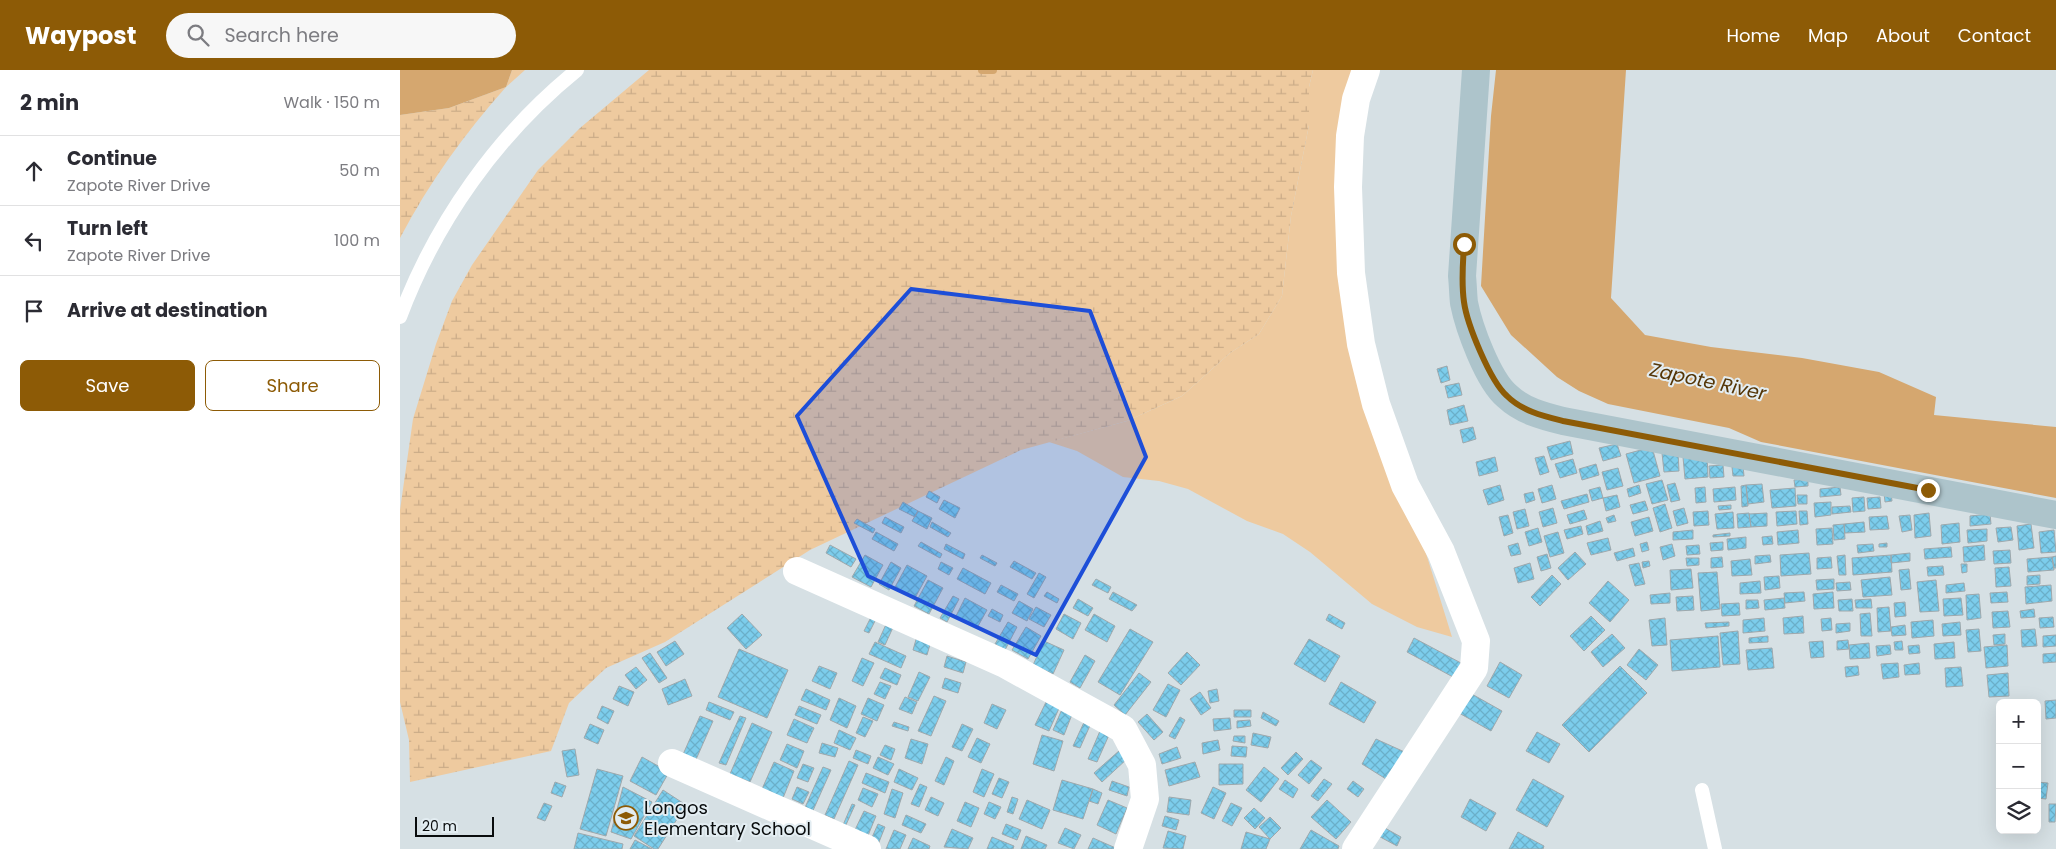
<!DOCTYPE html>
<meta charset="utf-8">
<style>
body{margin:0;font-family:Poppins,sans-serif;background:#f7f7f7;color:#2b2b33}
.controls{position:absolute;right:15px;bottom:15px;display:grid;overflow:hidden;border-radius:8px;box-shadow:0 5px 20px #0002}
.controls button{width:45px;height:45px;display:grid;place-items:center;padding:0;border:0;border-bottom:1px solid #e1e1e2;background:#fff;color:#2b2b33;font:25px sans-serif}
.scale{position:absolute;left:15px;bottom:12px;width:79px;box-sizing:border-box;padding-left:5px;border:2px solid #090c0d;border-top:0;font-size:14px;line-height:18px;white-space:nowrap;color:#090c0d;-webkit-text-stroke:4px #e3edf2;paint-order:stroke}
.stop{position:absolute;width:15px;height:15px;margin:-11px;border:4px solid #8d5b06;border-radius:50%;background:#fff}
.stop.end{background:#8d5b06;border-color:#fff;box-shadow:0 1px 5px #0008}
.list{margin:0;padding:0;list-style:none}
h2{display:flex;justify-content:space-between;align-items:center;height:65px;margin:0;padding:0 20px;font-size:21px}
h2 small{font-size:16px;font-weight:400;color:#7c7c81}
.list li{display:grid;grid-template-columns:32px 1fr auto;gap:15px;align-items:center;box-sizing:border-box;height:70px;padding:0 20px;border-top:1px solid #e1e1e2}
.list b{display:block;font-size:19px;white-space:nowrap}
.list p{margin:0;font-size:16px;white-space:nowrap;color:#7c7c81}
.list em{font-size:16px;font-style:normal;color:#7c7c81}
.actions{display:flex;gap:10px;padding:15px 20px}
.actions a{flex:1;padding:11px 0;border:1px solid #8d5b06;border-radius:8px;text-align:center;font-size:18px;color:#8d5b06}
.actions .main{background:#8d5b06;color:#fff}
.icon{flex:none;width:28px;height:28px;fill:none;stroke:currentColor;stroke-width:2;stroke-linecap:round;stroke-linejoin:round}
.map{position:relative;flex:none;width:1656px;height:779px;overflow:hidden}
header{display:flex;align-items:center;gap:30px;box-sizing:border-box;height:70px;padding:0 25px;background:#8d5b06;color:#fff}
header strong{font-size:24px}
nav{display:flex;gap:28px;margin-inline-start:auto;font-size:18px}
.search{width:350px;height:45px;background:#f7f7f7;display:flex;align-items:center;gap:12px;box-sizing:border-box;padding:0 18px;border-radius:28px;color:#7c7c81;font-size:19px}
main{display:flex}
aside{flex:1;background:#fff}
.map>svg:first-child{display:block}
</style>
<header>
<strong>Waypost</strong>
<div class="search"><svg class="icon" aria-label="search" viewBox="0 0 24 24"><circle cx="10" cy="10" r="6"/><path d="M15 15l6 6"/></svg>Search here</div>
<nav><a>Home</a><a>Map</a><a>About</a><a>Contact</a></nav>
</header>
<main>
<aside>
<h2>2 min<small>Walk · 150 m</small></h2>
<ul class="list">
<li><svg class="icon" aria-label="ahead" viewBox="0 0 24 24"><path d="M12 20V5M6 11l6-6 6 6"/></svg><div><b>Continue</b><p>Zapote River Drive</p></div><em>50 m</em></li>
<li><svg class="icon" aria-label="left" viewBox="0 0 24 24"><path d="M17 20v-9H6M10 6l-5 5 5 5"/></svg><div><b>Turn left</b><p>Zapote River Drive</p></div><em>100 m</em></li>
<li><svg class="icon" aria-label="arrive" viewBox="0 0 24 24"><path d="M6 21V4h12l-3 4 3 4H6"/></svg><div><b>Arrive at destination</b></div></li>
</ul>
<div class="actions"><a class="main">Save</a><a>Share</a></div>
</aside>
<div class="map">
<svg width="1656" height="779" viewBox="0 0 1656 779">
<defs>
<pattern id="wetland-marsh" width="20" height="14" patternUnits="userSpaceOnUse" patternTransform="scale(1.25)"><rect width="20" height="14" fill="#eeca9f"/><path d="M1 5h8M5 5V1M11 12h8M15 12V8" fill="none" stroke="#cbac88"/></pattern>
<pattern id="building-cross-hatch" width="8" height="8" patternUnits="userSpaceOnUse" patternTransform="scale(1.25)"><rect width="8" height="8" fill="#7ccdec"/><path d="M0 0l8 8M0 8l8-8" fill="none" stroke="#6aafc9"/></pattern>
</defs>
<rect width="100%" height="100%" fill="#d6e0e4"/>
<path fill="#eeca9f" d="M112,0H125L106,17Z
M913,0H955L946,256L956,310L993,409L1025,480L1052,567L1017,557L972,534L910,482L883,464L847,451L788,419L759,411L723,407L677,381L649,372L727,351L782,326L830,283L859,264L882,226L891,146L909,55V17Z"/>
<path fill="url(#wetland-marsh)" d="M249,0H913L909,17V55L891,146L882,226L859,264L830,283L782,326L727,351L621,380L410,480L265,572L206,598L169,633L151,681L10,712L9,670L0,632V440L13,349L36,274L52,231L72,195L138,100L180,58Z
M106,17C64,64 29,113 0,168V45L49,38Z"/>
<path fill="#d5a76f" d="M0,0H112L106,17L49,38L0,45Z
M1096,0H1226L1211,228L1245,265L1311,277L1402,288L1479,302L1536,327L1534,345L1656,357V428L1361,372L1329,358L1208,334L1179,321L1157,307L1111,265L1081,216L1091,46Z"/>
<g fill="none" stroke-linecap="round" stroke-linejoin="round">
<path stroke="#d5a76f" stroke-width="8" d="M582,0H593"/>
</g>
<path fill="url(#building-cross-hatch)" stroke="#9ea8ac" d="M1047,296L1050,310L1041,313L1037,299Z
M1059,313L1062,325L1048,328L1045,316Z
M1064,335L1068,351L1050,355L1047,340Z
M1073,357L1076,369L1063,373L1060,360Z
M1170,371L1173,384L1151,390L1147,377Z
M1217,374L1221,386L1203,391L1199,378Z
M1252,377L1260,406L1234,413L1226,384Z
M1278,382L1279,401L1264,402L1262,383Z
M1307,385L1308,407L1285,409L1283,387Z
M1144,386L1149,402L1140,405L1135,388Z
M1095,387L1098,401L1079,406L1076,392Z
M1173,389L1177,403L1160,408L1155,394Z
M1196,394L1199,405L1182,410L1179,399Z
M1323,395L1324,407L1310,408L1309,396Z
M1343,396L1344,406H1333L1332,397Z
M1218,398L1223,416L1207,420L1202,402Z
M1408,409V416L1395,417L1394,410Z
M1262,410L1268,430L1252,434L1246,414Z
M1275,413L1280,430L1271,432L1267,415Z
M1362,414L1364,432L1348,434L1346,415Z
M1100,415L1104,430L1088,435L1083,420Z
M1152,415L1156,429L1142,433L1138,419Z
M1239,415L1241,423L1229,427L1227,419Z
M1346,415L1348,436L1342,437L1341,416Z
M1200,417L1203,428L1192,431L1189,420Z
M1305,417L1306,432L1296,433L1295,418Z
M1335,417L1336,430L1314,432L1313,419Z
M1440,417L1441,425L1420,427V419Z
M1395,418L1396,436L1372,438L1370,420Z
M529,421L540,427L537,433L526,427Z
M1133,422L1135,430L1126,433L1124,424Z
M1484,422H1491L1492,431L1485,432Z
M1187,424L1189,432L1164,439L1161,431Z
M1217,425L1220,437L1206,441L1203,428Z
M1397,425H1407V434H1398Z
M1464,427L1465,441L1453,442L1452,428Z
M1480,427L1481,438L1468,439L1467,428Z
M544,430L560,438L555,448L539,439Z
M1245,431L1248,440L1233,444L1230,435Z
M503,432L518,441L515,447L499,439Z
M1431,432V445L1415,447L1414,433Z
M1265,434L1272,458L1260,462L1253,438Z
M1331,435V439L1319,440L1318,436Z
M1450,436L1451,442L1432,444V437Z
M1153,438L1157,453L1143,457L1139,442Z
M1284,438L1288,453L1277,456L1273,441Z
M1125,439L1129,456L1117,459L1113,442Z
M1184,440L1187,449L1170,454L1167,445Z
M518,441L532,448L527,459L512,451Z
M1308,441L1309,455L1294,456L1293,442Z
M1396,441L1397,454L1377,456L1376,442Z
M1399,441H1407L1408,454L1400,455Z
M1333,442L1334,458L1317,459L1315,444Z
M1349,443L1351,457L1338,458L1337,444Z
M1367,443V456L1351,457L1349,444Z
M1529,443L1531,466L1515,468L1514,445Z
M1590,444L1591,454L1570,456V446Z
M1108,445L1113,463L1104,466L1099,447Z
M1214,445L1216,451L1208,453L1206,448Z
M1510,445L1512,460L1502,462L1499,446Z
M1487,446L1489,459L1470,460L1469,447Z
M485,447L504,457L501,463L482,453Z
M1249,447L1253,461L1235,466L1231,452Z
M457,449L475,459L473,463L454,453Z
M1200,451L1203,461L1188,465L1186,456Z
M532,452L551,463L548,467L530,457Z
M1464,452L1465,462L1445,463L1444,454Z
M1559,453L1560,472L1542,474L1541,455Z
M1444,454L1445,469L1434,470L1433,455Z
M1631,454L1634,478L1619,480L1617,456Z
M1181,456L1183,464L1167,469L1164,460Z
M1611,457L1613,470L1598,472L1596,458Z
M1138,458L1142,472L1129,476L1125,462Z
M1432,458L1433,474L1417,475L1416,459Z
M1587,459V471L1568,473L1567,460Z
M1293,460V469L1273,470V462Z
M1398,460L1399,473L1378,475L1377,462Z
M1654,460L1656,482L1641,483L1639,462Z
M476,462L498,474L494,481L472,469Z
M1158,462L1164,483L1150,487L1144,466Z
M1330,463V466L1313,467V465Z
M1372,466L1373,474L1363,475L1362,467Z
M1346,467V478L1328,480L1327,469Z
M1208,468L1211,480L1191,485L1187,473Z
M521,472L542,484L540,488L518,476Z
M1247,472L1249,480L1242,482L1240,474Z
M1323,472V480L1311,481L1310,473Z
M1118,473L1121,484L1111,486L1108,476Z
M1487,473V477H1479V474Z
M546,474L565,484L563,489L544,479Z
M1272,474L1275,486L1263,490L1260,477Z
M1473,474L1474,481L1458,483L1457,475Z
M430,475L456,489L451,497L426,483Z
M1299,475L1300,484L1287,485L1286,476Z
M1584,475L1585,490L1564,492L1563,477Z
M1551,477L1552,487L1525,489L1524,479Z
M1233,478L1235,486L1217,491L1214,483Z
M1610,480L1611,493L1594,494L1593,481Z
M1175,482L1186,494L1168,510L1158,498Z
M1409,483L1411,504L1381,506L1380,485Z
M1510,483V491L1491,493V485Z
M1147,484L1151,498L1141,501L1137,487Z
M465,485L483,495L471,517L452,507Z
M582,485L597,493L595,496L580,488Z
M1370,485L1371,492L1355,494V486Z
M1445,485L1446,505H1439L1437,486Z
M1491,485L1492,502L1453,505L1452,488Z
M1656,486V498H1654L1652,487Z
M1322,487L1323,497L1311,498V488Z
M1431,487L1432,498L1417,499V488Z
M1652,487L1654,500L1628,502L1627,489Z
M1286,488H1299V495L1287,496Z
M1350,489L1352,505L1332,506L1331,491Z
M614,491L636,503L632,509L610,497Z
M1249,491L1250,496L1243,498L1242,492Z
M491,492L501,498L489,520L479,514Z
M541,492L553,498L549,505L538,499Z
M1130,493L1134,509L1118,513L1114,498Z
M1239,493L1245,514L1235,516L1229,495Z
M1561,494H1567V502L1562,503Z
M507,495L527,506L515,528L495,517Z
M1543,496L1544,505L1528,506L1527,497Z
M1609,497L1611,516L1596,517L1595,498Z
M563,498L591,513L585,524L557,509Z
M1291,499L1293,518L1271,520L1270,500Z
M1509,499L1511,519L1501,520L1499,500Z
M1317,502L1320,539L1301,541L1298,503Z
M639,503L646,507L634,528L627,524Z
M1152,505L1161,514L1140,536L1131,527Z
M1640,505V514L1627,515V506Z
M1379,506L1380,518L1365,520L1364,507Z
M1490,507L1492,525L1463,527L1461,510Z
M696,509L711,517L708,523L692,515Z
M1434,509V519L1417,520L1416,510Z
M528,510L543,518L529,544L514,536Z
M1536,510L1539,541L1520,542L1517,512Z
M1208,511L1229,530L1210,552L1189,533Z
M1360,511L1361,523L1340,524V513Z
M1450,512L1451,520L1437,521L1436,513Z
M1564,513L1565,521L1546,523V515Z
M601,515L618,524L614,531L597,522Z
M1651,515L1652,531L1626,534L1625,517Z
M647,522L659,529L657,533L644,526Z
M713,522L737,535L732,541L709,529Z
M1404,522L1405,531L1385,533L1384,523Z
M1433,522L1434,538L1414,539L1413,524Z
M1607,522L1608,532L1591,533L1590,523Z
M1270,523V533L1251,534L1250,525Z
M1579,524L1581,548L1567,550L1566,525Z
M553,526L559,529L547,552L540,548Z
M1293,526L1294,540L1277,541L1276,527Z
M565,528L587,540L577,558L556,546Z
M1384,528L1385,538L1365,540L1364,530Z
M1561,528L1563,545L1544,546L1543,529Z
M678,529L693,538L688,546L673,538Z
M1452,529L1453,541H1439L1438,530Z
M1471,529L1472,538H1456L1455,530Z
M1346,530H1358L1359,538L1346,539Z
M619,531L633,539L627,551L612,543Z
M1505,532L1506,546L1495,547L1494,533Z
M1339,533L1340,545L1322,546L1321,534Z
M636,537L651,545L644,557L629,549Z
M1489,537L1491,561L1478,562L1477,538Z
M592,539L603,545L600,552L588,546Z
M1634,539L1635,547L1621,548L1620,541Z
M1608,541L1610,557L1593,558L1592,542Z
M1470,543L1472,566H1461L1460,544Z
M342,544L362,565L346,579L327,558Z
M664,544L681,553L673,569L656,559Z
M694,544L715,556L707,572L685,560Z
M929,544L945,553L942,559L926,550Z
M1191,546L1205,560L1184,581L1170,566Z
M1403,546L1404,563L1384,564L1383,548Z
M471,547L476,549L469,563L464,561Z
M1653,547L1654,557L1640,558L1639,548Z
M1265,548L1267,575L1252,576L1249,550Z
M1364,548L1365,561L1343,563V550Z
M1431,548L1432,560L1422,561L1421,549Z
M488,550L495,553L485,575L478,572Z
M1533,550L1534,566L1512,568L1511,552Z
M608,552L617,557L605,580L595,574Z
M1329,552V556L1306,558L1305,553Z
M1560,552L1561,565L1543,566L1542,554Z
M1450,553V561L1436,563V554Z
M1505,555L1506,565L1492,566L1491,557Z
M626,557L641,566L628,589L612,580Z
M730,559L753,572L720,625L698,612Z
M1579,559L1581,581L1568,582L1566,560Z
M1635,559L1637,576L1622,577L1621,560Z
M1338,561L1340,594L1323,595L1320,563Z
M1212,564L1225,578L1203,597L1191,582Z
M1605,564V574L1594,575L1593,565Z
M1656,565V576L1643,577V566Z
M517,566L531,571L527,585L513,580Z
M1318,566L1320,597L1272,601L1270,570Z
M1368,566V572L1349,573V568Z
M1014,568L1061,593L1053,607L1007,582Z
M909,569L940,586L925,612L894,594Z
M1448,570L1449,579L1437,580V571Z
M275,571L284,584L266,596L257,582Z
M644,571L664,580L653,604L633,595Z
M1423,571L1424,587L1411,588L1409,572Z
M1502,571L1503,580H1495L1494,572Z
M475,572L506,586L501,598L469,584Z
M1554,572L1555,588L1535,589L1534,574Z
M1469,573L1470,588L1450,589L1449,575Z
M1490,575L1491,584L1477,586L1476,576Z
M1519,575L1520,583L1509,584L1508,576Z
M1607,575L1608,596L1586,598L1584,577Z
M1372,578L1374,598L1348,600L1346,580Z
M339,579L388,600L367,648L318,627Z
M1239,579L1258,595L1246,610L1227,595Z
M787,582L800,595L781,615L768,603Z
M250,583L267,608L259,613L242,588Z
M1656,583V592L1643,593V584Z
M685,585L695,591L680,618L670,612Z
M547,586L566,592L563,603L544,597Z
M462,588L474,593L463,616L452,611Z
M1100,592L1122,605L1109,628L1087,616Z
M1498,593L1499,607L1483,609L1481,594Z
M1519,593L1520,604L1505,605L1504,595Z
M419,596L437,603L430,619L412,611Z
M1220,596L1247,623L1189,682L1162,655Z
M1458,596L1459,605L1446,607L1445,597Z
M236,597L247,610L236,619L225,605Z
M1561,597L1563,616L1546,617L1545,598Z
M485,598L501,605L497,615L480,608Z
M519,602L530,607L518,631L508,627Z
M739,603L751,612L725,645L714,635Z
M1608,603L1609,626L1589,627L1587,605Z
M545,608L561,613L558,623L542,618Z
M285,609L292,626L268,635L262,619Z
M480,612L491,616L485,629L474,624Z
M941,612L976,632L964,653L929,634Z
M768,614L780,620L766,647L753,640Z
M219,616L234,622L228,636L213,629Z
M406,619L430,630L426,640L401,630Z
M817,619L819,631L810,633L808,621Z
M800,622L811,638L801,645L790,629Z
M1070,623L1102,641L1091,661L1059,643Z
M534,626L546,631L531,666L518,661Z
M505,627L517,632L512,644L499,639Z
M439,628L456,636L447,658L430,650Z
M468,628L484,635L477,651L461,644Z
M647,630L660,636L649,661L635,655Z
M1656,630V648L1646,649L1645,631Z
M309,632L334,642L330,650L306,640Z
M592,634L606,640L597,659L584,653Z
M202,636L214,641L208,654L197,648Z
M399,636L421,645L417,654L395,645Z
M663,637L673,642L664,665L653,660Z
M834,640H851V647H834Z
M863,642L879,651L876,656L861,648Z
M747,644L763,662L754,670L738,652Z
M300,646L313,651L294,694L281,689Z
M340,646L346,648L326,695L319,693Z
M463,647L473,651L465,667L456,663Z
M780,647L785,650L775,669L769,666Z
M686,648L692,651L680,678L673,676Z
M830,648L831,659L814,661L813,649Z
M394,649L414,658L407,673L387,665Z
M850,650L851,656L837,658V651Z
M494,652L509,657L508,661L492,656Z
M352,653L372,662L350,712L330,704Z
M190,654L204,660L198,674L184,668Z
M562,654L573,659L562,681L552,677Z
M439,660L456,668L450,680L434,673Z
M700,661L709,665L697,692L688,689Z
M1137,662L1160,674L1149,693L1126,681Z
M853,663L871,667L868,678L851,675Z
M642,665L663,671L654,701L633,694Z
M834,666H845V673L833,671Z
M577,668L590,674L581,693L568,687Z
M511,669L528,674L522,694L505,688Z
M976,669L1009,684L986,709L962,694Z
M818,670L820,680L803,684L802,673Z
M422,673L438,678L435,687L419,683Z
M387,674L404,681L397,698L380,690Z
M485,675L495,679L491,690L480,685Z
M832,676L847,677L846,687L831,686Z
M777,677L781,688L762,694L759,684Z
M175,679L179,705L167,707L162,681Z
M456,680L471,686L468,694L453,688Z
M720,680L728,688L702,712L694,703Z
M896,682L903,689L888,705L881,698Z
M242,687L269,702L256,725L230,711Z
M478,687L494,694L488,705L473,698Z
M546,687L554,691L544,715L535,711Z
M911,690L922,698L909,714L898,705Z
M449,691L458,695L434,749L425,745Z
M374,692L394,701L383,728L362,719Z
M795,692L800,707L769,716L765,700Z
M403,694L414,698L408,712L397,708Z
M819,694H843V714L819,715Z
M423,697L431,700L411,745L403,742Z
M864,697L879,709L861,732L846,720Z
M197,699L223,706L206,766L180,759Z
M499,699L518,708L512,720L494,712Z
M582,699L594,704L584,727L573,722Z
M466,703L489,712L485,723L462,713Z
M599,708L609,712L602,728L592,724Z
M924,709L932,714L918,731L911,726Z
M1133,709L1164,726L1147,757L1116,740Z
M662,710L693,719L683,749L653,740Z
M885,710L898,719L893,728L879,719Z
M712,711L729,717L727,726L709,720Z
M953,711L964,719L958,727L947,719Z
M155,712L166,716L162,727L151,723Z
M1637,712L1648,713L1646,729L1637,728Z
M1597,713H1600V724H1597Z
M520,714L527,717L519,737L511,734Z
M223,717L252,732L231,769L211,762Z
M397,717L409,722L403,734L392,729Z
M813,717L826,723L814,749L801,743Z
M463,718L478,724L472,737L458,730Z
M492,719L503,723L495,748L484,744Z
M693,719L702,723L698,734L689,731Z
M263,720L286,735L258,779H254L234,766Z
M531,727L544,733L538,746L525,740Z
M612,727L618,729L613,744L607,742Z
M769,727L791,730L789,745L767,742Z
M1070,729L1096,743L1086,761L1061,747Z
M627,730L650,740L642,759L619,749Z
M708,730L727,738L716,764L697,755Z
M927,730L951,752L936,769L911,747Z
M565,732L579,738L571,757L557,751Z
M589,732L601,737L595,749L584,744Z
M144,733L152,736L145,751L137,748Z
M831,733L842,738L832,756L822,751Z
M452,734L455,735L445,757L443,755Z
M1649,734H1656L1655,752H1649Z
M854,738L865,748L855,759L844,748Z
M464,741L476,746L467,768L454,762Z
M506,745L526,754L521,763L502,755Z
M765,746L779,750L776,760L762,756Z
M870,747L881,758L870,769L859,757Z
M976,753L1001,767L997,776L971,762Z
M478,754L485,757L477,777L469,774Z
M606,754L621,760L617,770L602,764Z
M665,758L681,765L674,779L658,773Z
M552,759L573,768L568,779L544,777Z
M494,760L506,765L500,779H486Z
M911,760L939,776L938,779H900Z
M768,761L786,766L783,779L763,778Z
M846,762L870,769L866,779H841Z
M1118,762L1144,776L1143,779H1109Z
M178,763L223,774L222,779H174Z
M626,766L647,775L645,779H621Z
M592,767L614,776L613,779H587Z
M513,768L530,776L529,779H508Z
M693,768L718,779H688Z
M235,770L252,779H230Z"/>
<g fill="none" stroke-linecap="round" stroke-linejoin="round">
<path stroke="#fff" stroke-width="14" d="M0,247C36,151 98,64 177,0
M1302,720L1315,779"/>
<path stroke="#fff" stroke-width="28" d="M397,501L605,594L723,659L742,695L745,729L728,779
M272,693L467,779
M956,779L1074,598L1076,571L1041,482L1005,415L976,334L961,274L951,203L948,117L950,66L956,29L966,0"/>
<path stroke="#adc4cb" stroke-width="28" d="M1076,0L1062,206C1063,215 1063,224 1064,233C1069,258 1088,310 1107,326C1123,341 1143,346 1163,351L1656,445"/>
</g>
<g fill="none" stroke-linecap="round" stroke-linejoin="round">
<path stroke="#8d5b06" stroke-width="6" d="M1064,174C1063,193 1061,212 1064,232C1067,254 1090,311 1107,326C1122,341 1143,346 1163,351L1528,420"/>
</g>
<path fill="#1d4ed8" fill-opacity="0.2" stroke="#1d4ed8" stroke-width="4" stroke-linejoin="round" d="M511,219L690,241L746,387L636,585L468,506L397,346Z"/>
<defs>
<g id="school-ring" transform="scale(1.25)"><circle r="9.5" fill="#e3edf2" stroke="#8d5b06" stroke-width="1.5"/><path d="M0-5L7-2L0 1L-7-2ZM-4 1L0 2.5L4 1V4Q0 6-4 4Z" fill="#8d5b06"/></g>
</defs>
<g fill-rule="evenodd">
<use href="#school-ring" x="226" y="748"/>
</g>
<g text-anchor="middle" stroke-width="4" stroke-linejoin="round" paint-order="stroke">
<g font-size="18" fill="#090c0d" stroke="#e3edf2" text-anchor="start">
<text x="244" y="744">Longos<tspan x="244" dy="21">Elementary School</tspan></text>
</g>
<g font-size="19" font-style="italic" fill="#553607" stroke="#e3edf2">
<text transform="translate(1308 311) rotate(12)" y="7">Zapote River</text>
</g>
</g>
</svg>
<div class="controls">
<button>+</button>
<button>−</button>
<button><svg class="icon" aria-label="layers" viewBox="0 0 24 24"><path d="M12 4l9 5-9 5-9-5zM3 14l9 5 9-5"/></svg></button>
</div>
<div class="scale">20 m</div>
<div class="stop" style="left:1064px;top:174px"></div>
<div class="stop end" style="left:1528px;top:420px"></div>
</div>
</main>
